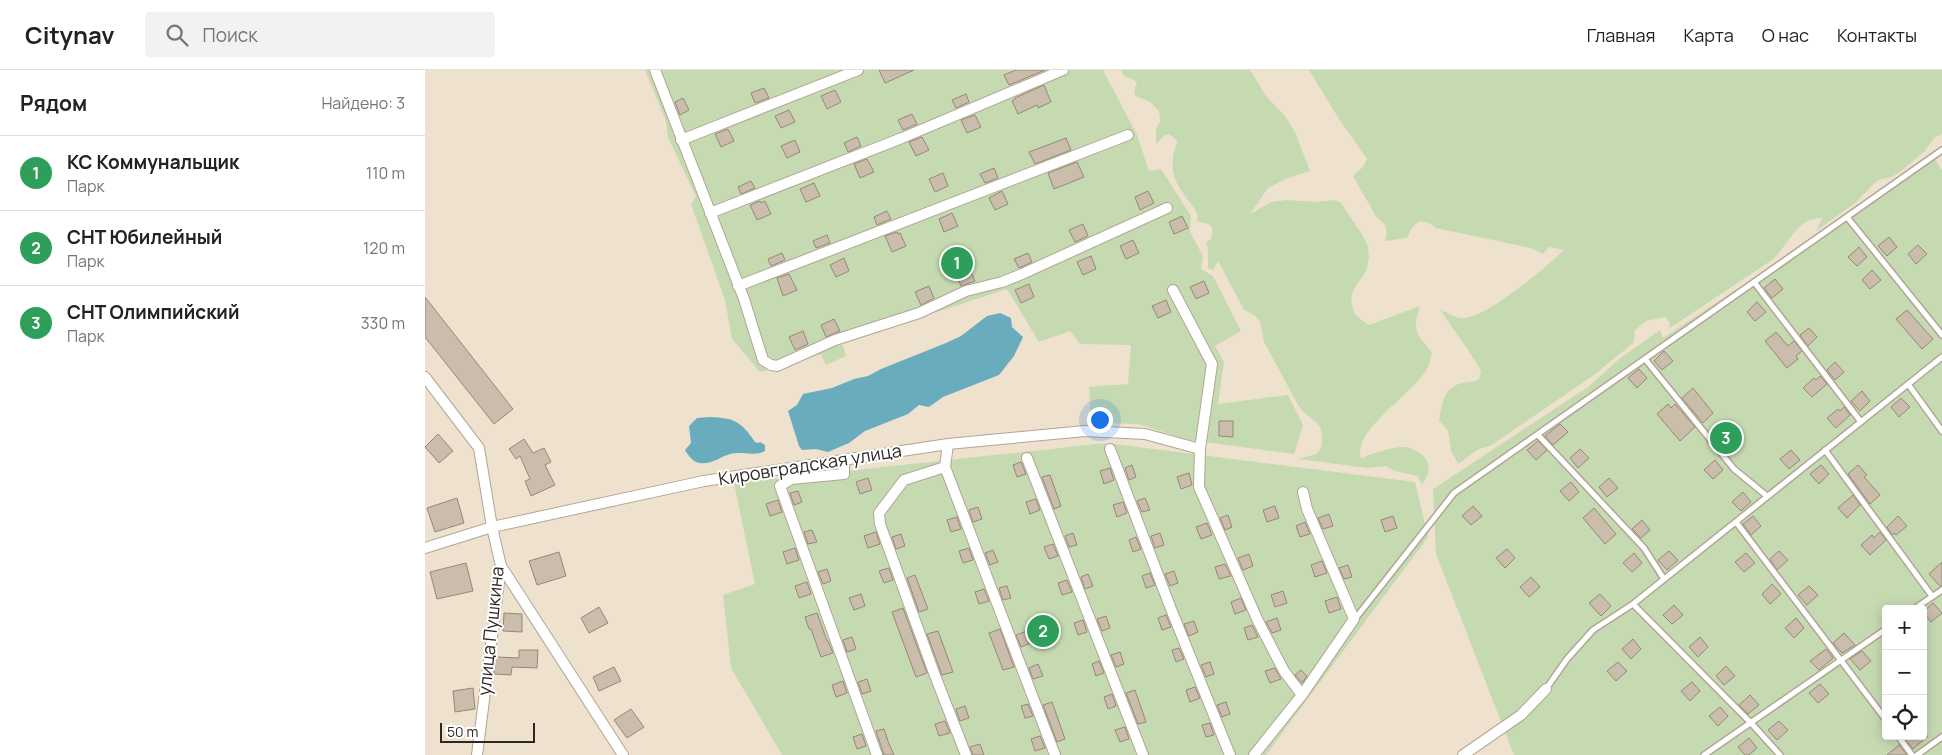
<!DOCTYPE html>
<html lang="ru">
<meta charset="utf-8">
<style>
body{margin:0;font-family:Manrope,sans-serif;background:#f2f2f2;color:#222}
.controls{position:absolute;right:15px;bottom:15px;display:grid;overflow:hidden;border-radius:5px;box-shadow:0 2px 12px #0003}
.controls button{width:45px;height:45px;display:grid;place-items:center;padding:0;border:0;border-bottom:1px solid #e0e0e0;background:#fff;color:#222;font:25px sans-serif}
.scale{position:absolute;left:15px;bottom:12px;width:95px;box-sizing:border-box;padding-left:5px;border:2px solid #2d2821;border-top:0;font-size:14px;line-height:18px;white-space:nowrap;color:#2d2821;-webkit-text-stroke:4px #fff;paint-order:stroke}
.you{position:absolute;left:674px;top:349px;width:18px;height:18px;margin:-12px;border:4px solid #fff;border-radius:50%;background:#1a73e8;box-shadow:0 0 0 8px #1a73e833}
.badge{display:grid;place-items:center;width:32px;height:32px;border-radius:50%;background:#5958d0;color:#fff;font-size:16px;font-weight:700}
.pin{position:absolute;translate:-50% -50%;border:2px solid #fff;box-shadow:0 1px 5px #0006}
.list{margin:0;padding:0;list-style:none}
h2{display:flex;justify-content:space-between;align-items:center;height:65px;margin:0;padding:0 20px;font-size:21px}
h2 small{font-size:16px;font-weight:400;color:#767676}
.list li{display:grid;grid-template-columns:32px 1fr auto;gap:15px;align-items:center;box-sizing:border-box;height:75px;padding:0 20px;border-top:1px solid #e0e0e0}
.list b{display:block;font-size:19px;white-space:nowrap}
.list p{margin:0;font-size:16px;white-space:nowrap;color:#767676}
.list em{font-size:16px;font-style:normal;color:#767676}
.icon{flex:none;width:28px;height:28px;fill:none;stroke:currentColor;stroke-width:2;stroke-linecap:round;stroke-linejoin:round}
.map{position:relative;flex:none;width:1517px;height:685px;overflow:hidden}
header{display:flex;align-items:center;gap:30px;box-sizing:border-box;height:70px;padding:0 25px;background:#fff;border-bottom:1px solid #e0e0e0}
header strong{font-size:24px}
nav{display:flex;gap:28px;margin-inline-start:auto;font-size:18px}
.search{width:350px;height:45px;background:#f2f2f2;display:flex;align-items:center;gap:12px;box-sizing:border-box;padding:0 18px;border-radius:5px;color:#767676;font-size:19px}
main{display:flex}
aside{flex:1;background:#fff}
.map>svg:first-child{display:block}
</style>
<header>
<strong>Citynav</strong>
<div class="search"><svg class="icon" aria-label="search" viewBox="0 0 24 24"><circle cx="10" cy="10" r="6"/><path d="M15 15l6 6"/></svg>Поиск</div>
<nav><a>Главная</a><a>Карта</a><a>О нас</a><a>Контакты</a></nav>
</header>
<main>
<aside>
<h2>Рядом<small>Найдено: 3</small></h2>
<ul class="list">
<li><span class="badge" style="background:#2e9e5b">1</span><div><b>КС Коммунальщик</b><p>Парк</p></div><em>110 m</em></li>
<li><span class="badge" style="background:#2e9e5b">2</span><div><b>СНТ Юбилейный</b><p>Парк</p></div><em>120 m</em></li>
<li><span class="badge" style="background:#2e9e5b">3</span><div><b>СНТ Олимпийский</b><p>Парк</p></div><em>330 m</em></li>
</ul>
</aside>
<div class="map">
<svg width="1517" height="685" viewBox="0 0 1517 685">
<rect width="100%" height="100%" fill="#eee1ce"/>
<path fill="#c6dab1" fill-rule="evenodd" d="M220,0H678L712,65L724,101L736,99L766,146L765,162L778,186L776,199L788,206L816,261L790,276L799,292L793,334L863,325L878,355L869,384L764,370L713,354L671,353L670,343L665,340L664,317L703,314L706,275L655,274L645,261L614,272L582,219L417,273L421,286L401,295L396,284L335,302L307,269L300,230L266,134L271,127L243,67L241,51Z
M696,0H825L841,26L860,46L870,62L885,101L860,109L843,118L825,144L846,132L862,130L890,132L910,130L916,133L938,166L943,177L944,187L942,199L928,221L926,230L929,243L934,248L944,255L995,236C987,259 991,264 1007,282C1006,287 1005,292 1003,297C990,323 927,360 936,388C949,384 964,377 978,377C983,377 989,379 993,382C1008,391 1005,402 997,415L993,406L970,401L960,396L943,398L873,389L892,384L896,378C901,348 886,354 873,335L839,272L835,251L829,245L819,240L793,191L788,200L783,198V180L781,173L787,168V157L783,154L771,151L773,147L771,141C758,121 745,113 748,86C749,80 752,76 752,70L744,64L740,65L731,74V59L735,51L734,41C730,37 726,32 721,30C711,26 706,27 712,13L709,10L699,6Z
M884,0H1517V64L1509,68L1500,81L1476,101L1467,107L1453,110L1430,133L1391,161L1397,148C1372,147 1363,176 1347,190L1245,258L1244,252L1240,247L1221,251L1209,261L1210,267L1208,273L1169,305L1065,376L1054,379L1033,394L1026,381L1023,360L1014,351C1017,336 1018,319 1034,314C1042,311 1045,314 1054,309L1056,301C1044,279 1028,260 1015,239C1022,243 1032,249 1040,248C1065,245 1120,198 1139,180L1124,177L1118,184L1106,178L1011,158L1004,153L996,151L988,156L982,168L960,171C963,161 962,154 952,148L928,106L938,97L942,89L914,49Z
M1509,88L1517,100V685H1089L1011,484L1008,419L1163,317L1193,290L1235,260L1238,268ZM1461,539H1498V666H1461Z
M681,373L990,412L1003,467L841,685H357L306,598L298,525L330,514L309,413Z"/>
<path fill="#69acbe" d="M575,243L586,248L587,257L598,267L589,286L574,305L518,327L504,337L494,335L483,344L440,361L424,373L403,382L391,379L377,380L374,376L363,341L372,335L378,324L407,318L429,309L443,306L456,299L521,273L536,266L562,246Z
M285,347C309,348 316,351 330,372L333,373L335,372L340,375V381C331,387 316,381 305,384C295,387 286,395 274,393C268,392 263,385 260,380L266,373L264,356L272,348Z"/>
<path fill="#cabdab" stroke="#958877" d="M454,0H489L460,13Z
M591,0H620L584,15L579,5Z
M619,15L626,32L613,38L612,35L593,44L587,31L590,29V28Z
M339,18L344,28L330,33L326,23Z
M410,20L416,32L402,39L396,26Z
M541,24L544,32L531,38L527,30Z
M258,28L264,40L255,45L250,32Z
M364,40L370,52L356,58L350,46Z
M487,44L492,54L478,60L473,50Z
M550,45L556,57L542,63L536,50Z
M303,59L309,71L296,77L290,64Z
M432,67L436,76L423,82L419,73Z
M497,67L504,80L491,86L484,72Z
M641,68L646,80L610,94L604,82Z
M370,70L375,82L362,88L356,76Z
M442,89L449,102L435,108L429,94Z
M652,92L659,107L629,119L623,103Z
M569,98L573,108L560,113L555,104Z
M518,103L523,116L510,122L504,109Z
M326,111L330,118L316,124L313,117Z
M389,113L395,126L381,132L375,119Z
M577,121L583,134L570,140L564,128Z
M723,121L729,133L715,140L710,127Z
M335,131L336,133L340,131L346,144L332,150L325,135Z
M462,141L466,149L452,155L449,147Z
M527,143L533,156L519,162L514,149Z
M757,146L763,158L749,164L744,152Z
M658,154L663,166L650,172L644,160Z
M472,162L473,164L475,163L481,176L467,182L460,166Z
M402,165L405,173L391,178L388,171Z
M1464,167L1472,177L1462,186L1453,176Z
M708,170L714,183L701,189L695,176Z
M1493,175L1502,184L1491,194L1483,184Z
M1434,177L1442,187L1432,196L1423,187Z
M357,183L360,190L346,196L343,189Z
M603,183L607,192L594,198L589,189Z
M666,186L671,199L658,205L652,192Z
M419,188L424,201L411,207L405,195Z
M544,198L550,211L536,216L531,204Z
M1447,200L1456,210L1445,219L1437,210Z
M364,204L372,220L358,226L352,208Z
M1350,209L1358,219L1347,228L1339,218Z
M779,211L784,223L771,229L765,217Z
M604,214L609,227L596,233L590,220Z
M504,216L509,228L496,235L490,222Z
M0,227L88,339L69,354L0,267Z
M741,230L746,242L733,248L727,236Z
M1332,232L1341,242L1330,251L1322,242Z
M1482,240L1508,269L1497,279L1471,249Z
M409,249L415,261L401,267L396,255Z
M1384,258L1392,267L1383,276L1375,265Z
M378,261L383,274L370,280L364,267Z
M1351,262L1363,276L1369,271L1377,281L1371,286L1373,289L1362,298L1340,271Z
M1239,281L1248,291L1237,300L1229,291Z
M1410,292L1419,302L1410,310L1402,300Z
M1214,299L1222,308L1212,318L1203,308Z
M1395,306L1402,314L1387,327L1378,318L1389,308L1391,310Z
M1268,318L1288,343L1278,353L1257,328Z
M1437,321L1445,331L1435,341L1426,331Z
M1476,328L1485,337L1474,347L1466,337Z
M1243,334L1246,338L1250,334L1270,357L1255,371L1232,344Z
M1419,337L1425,345L1411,358L1402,348L1413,339L1415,341Z
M794,351H808V367L794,366Z
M1135,354L1143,362L1128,375L1120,366Z
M13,364L28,381L14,393L0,377Z
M1304,364L1313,374L1302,384L1294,374Z
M99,369L108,383L119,378L126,392L120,395L130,415L106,426L100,411L105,409L95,386L91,389L84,379Z
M1113,371L1122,380L1111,390L1102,380Z
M1155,379L1164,388L1153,398L1145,388Z
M1366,380L1375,390L1364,399L1355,389Z
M1290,390L1298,400L1288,409L1279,400Z
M596,392L601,404L592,407L588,395Z
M707,395L711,407L704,410L700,398Z
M1396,395L1404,404L1394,414L1385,404Z
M1433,395L1442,405L1439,407L1455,425L1445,434L1423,404Z
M685,398L689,410L679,414L675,401Z
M764,403L767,415L756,419L752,407Z
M625,405L636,436L629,439L617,407Z
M443,408L447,420L435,424L431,412Z
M1184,408L1193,418L1182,427L1174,417Z
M1146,412L1154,422L1144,431L1135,421Z
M373,421L377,432L369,435L365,423Z
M1318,422L1326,432L1316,441L1307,432Z
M1428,425L1435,435L1422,448L1413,438Z
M32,428L39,453L10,462L2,438Z
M720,428L725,440L717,442L712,431Z
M611,429L615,440L605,444L601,432Z
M353,430L357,442L345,446L341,434Z
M698,432L702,443L692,447L688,435Z
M850,436L854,448L842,452L838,440Z
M1048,436L1057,446L1046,455L1037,446Z
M553,437L557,449L548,452L544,440Z
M1169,438L1191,464L1180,474L1158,448Z
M904,444L908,456L898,459L893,448Z
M803,445L807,457L800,460L795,448Z
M968,446L972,458L960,462L956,450Z
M1328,446L1336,456L1326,465L1318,454Z
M1473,446L1482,456L1471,465L1469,463L1467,465L1462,457Z
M532,447L536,459L526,462L522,450Z
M1217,450L1225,460L1216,468L1207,459Z
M880,452L885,464L875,467L871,456Z
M782,453L787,465L776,469L771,457Z
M387,460L392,472L383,474L379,462Z
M451,462L455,474L443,478L439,466Z
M1455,462L1461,470L1445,485L1436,475L1447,465L1449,468Z
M648,463L652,475L644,477L640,466Z
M735,463L739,475L730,478L726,466Z
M476,464L480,476L471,479L467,467Z
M711,467L716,479L708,482L704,470Z
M628,474L633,486L624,489L619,477Z
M370,478L374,490L362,494L358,482Z
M544,478L548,490L538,493L534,481Z
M1082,479L1090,488L1080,498L1071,488Z
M568,480L573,492L565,495L560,483Z
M1244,481L1253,490L1242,500L1233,490Z
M1354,481L1363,490L1352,500L1345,489Z
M134,482L141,506L112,515L104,491Z
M1209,483L1217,493L1207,502L1198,493Z
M1321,483L1330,493L1319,502L1310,492Z
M824,484L828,496L818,500L813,488Z
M897,491L902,503L890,507L886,495Z
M1517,492V516H1515L1504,504Z
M41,493L48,521L12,529L5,502Z
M800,494L806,506L794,509L790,497Z
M923,495L927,507L919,509L914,498Z
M464,498L468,510L459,513L454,501Z
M402,499L406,511L398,514L393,502Z
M749,501L753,513L745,516L740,504Z
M725,503L730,515L721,518L717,506Z
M663,504L668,516L660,519L656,507Z
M490,505L503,539L494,542L482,508Z
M1106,507L1115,517L1104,527L1095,517Z
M642,510L647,522L637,525L633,513Z
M382,512L386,524L374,528L370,516Z
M1347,514L1356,524L1345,534L1337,524Z
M582,516L586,528L578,530L574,518Z
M1384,516L1393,525L1382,535L1373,525Z
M559,519L564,531L554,534L550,522Z
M858,521L862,533L850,537L846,525Z
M436,524L440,536L429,540L424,528Z
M1175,524L1186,536L1176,546L1164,533Z
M912,527L916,539L904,543L900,531Z
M816,528L821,540L810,544L806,532Z
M1508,533L1517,543L1506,552L1498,542Z
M1249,535L1258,545L1247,554L1238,545Z
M174,537L183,553L164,563L156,548Z
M478,538L502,603L491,607L467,542Z
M79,543L97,544V562L78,561Z
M392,543L402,571H403L408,583L396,587L386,559H384L380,547Z
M741,545L746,557L737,560L733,548Z
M681,546L685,558L677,561L672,549Z
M852,548L856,560L847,563L841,552Z
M1371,548L1379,558L1369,568L1360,558Z
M658,550L662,562L653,565L649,553Z
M769,551L773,562L764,566L759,554Z
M827,555L833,567L823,570L819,558Z
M575,559L589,597L578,600L564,563Z
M513,561L528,602L517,605L502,564Z
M602,561L606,573L596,577L591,565Z
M1419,563L1430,575L1417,583L1408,573Z
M427,567L431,579L422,582L418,570Z
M1275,567L1283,577L1273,587L1264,577Z
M1208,569L1216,579L1206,589L1197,579Z
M754,578L759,589L751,592L747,580Z
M1401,579L1408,588L1394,600L1385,591Z
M94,580H113L112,598L87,597L86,605L69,604L71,587L94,588Z
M1437,581L1446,591L1435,600L1425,589Z
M695,582L699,594L691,597L686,585Z
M674,591L679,603L671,606L667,594Z
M785,592L789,604L781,607L776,595Z
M1193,592L1202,601L1191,611L1182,601Z
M613,594L618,606L608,609L604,598Z
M1301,596L1310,606L1299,615L1291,606Z
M189,597L196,611L174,621L168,607Z
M850,598L856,609L845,613L840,601Z
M876,600L882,606L877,613L870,605Z
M442,609L446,621L437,624L433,612Z
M418,611L422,623L411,627L407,615Z
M1267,612L1275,621L1265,631L1256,621Z
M1395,614L1404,624L1393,633L1384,623Z
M770,617L775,628L765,632L761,620Z
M48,618L50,639L30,642L28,621Z
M710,620L721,652L713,654L701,623Z
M687,624L691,636L683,639L679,627Z
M1325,625L1334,635L1323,644L1314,635Z
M627,632L640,669L632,672L618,635Z
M801,632L805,644L797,647L792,635Z
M603,634L608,646L600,648L596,636Z
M540,636L544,648L535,651L531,639Z
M1295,637L1303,646L1293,656L1284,646Z
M206,639L219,657L202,668L189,650Z
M520,651L525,663L514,666L510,654Z
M1354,651L1363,660L1352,670L1343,660Z
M785,653L789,665L781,667L777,655Z
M700,657L704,669L695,672L690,660Z
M459,659L464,674L469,685H459L451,661Z
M437,664L441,676L432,679L428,667Z
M615,666L620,678L610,681L606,669Z
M1483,666H1503L1488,679L1480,669Z
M1324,668L1332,678L1324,685H1320L1313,677Z
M555,674L559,685H548L545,677Z
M1474,675L1482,685H1462Z"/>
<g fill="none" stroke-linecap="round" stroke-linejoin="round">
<g stroke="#b2a594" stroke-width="8">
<path id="lane" d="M1422,147L1517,265
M1329,212L1436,352
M1220,289L1309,399L1342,426
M1483,314L1517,361
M1113,365L1219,478L1239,509
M1400,380L1507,526
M1311,452L1461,650
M1208,534L1326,653L1355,685
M1489,539L1517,520
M930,549L1029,423L1517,80
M1121,619L1142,589L1168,560L1208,534L1517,287
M1473,666L1487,685
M1279,685L1461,559
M1492,685L1517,667"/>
</g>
<g stroke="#b2a594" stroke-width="12">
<path id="street" d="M230,0L319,229L338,290L346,295L352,296L410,270L494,243L541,221L577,212L597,204L742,138
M256,70L433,0
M285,143L477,68L638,0
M313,216L703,65
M748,220L787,294L775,379L774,417L833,551L859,601L877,625
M0,307L54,378L67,457L76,496L52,685
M523,374L520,397L479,410L454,443L455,454L509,603L541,685
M685,379L746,539L805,685
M602,388L718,685
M419,390V404L366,409L355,416L452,685
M520,397L630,685
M0,478L67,457L279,411L523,374L660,361L720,364L775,379
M76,496L198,685
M829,685L877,625L929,549L882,439L878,422
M1038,685L1096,645L1121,619"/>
</g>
<use href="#lane" stroke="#fff" stroke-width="5"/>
<use href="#street" stroke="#fff" stroke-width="10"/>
</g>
<g text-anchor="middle" stroke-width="4" stroke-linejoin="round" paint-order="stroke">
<g font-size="18" fill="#2d2821" stroke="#fff">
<text transform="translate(385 395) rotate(-9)" y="6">Кировградская улица</text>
<text transform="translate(66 561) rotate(-84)" y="6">улица Пушкина</text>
</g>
</g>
</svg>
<div class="controls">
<button>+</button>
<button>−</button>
<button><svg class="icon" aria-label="locate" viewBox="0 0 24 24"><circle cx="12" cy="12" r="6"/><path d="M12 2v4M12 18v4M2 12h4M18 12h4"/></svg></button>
</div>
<div class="scale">50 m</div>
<div class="you"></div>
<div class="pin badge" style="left:532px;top:193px;background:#2e9e5b">1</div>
<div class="pin badge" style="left:618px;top:561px;background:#2e9e5b">2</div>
<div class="pin badge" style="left:1301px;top:368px;background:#2e9e5b">3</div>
</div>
</main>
